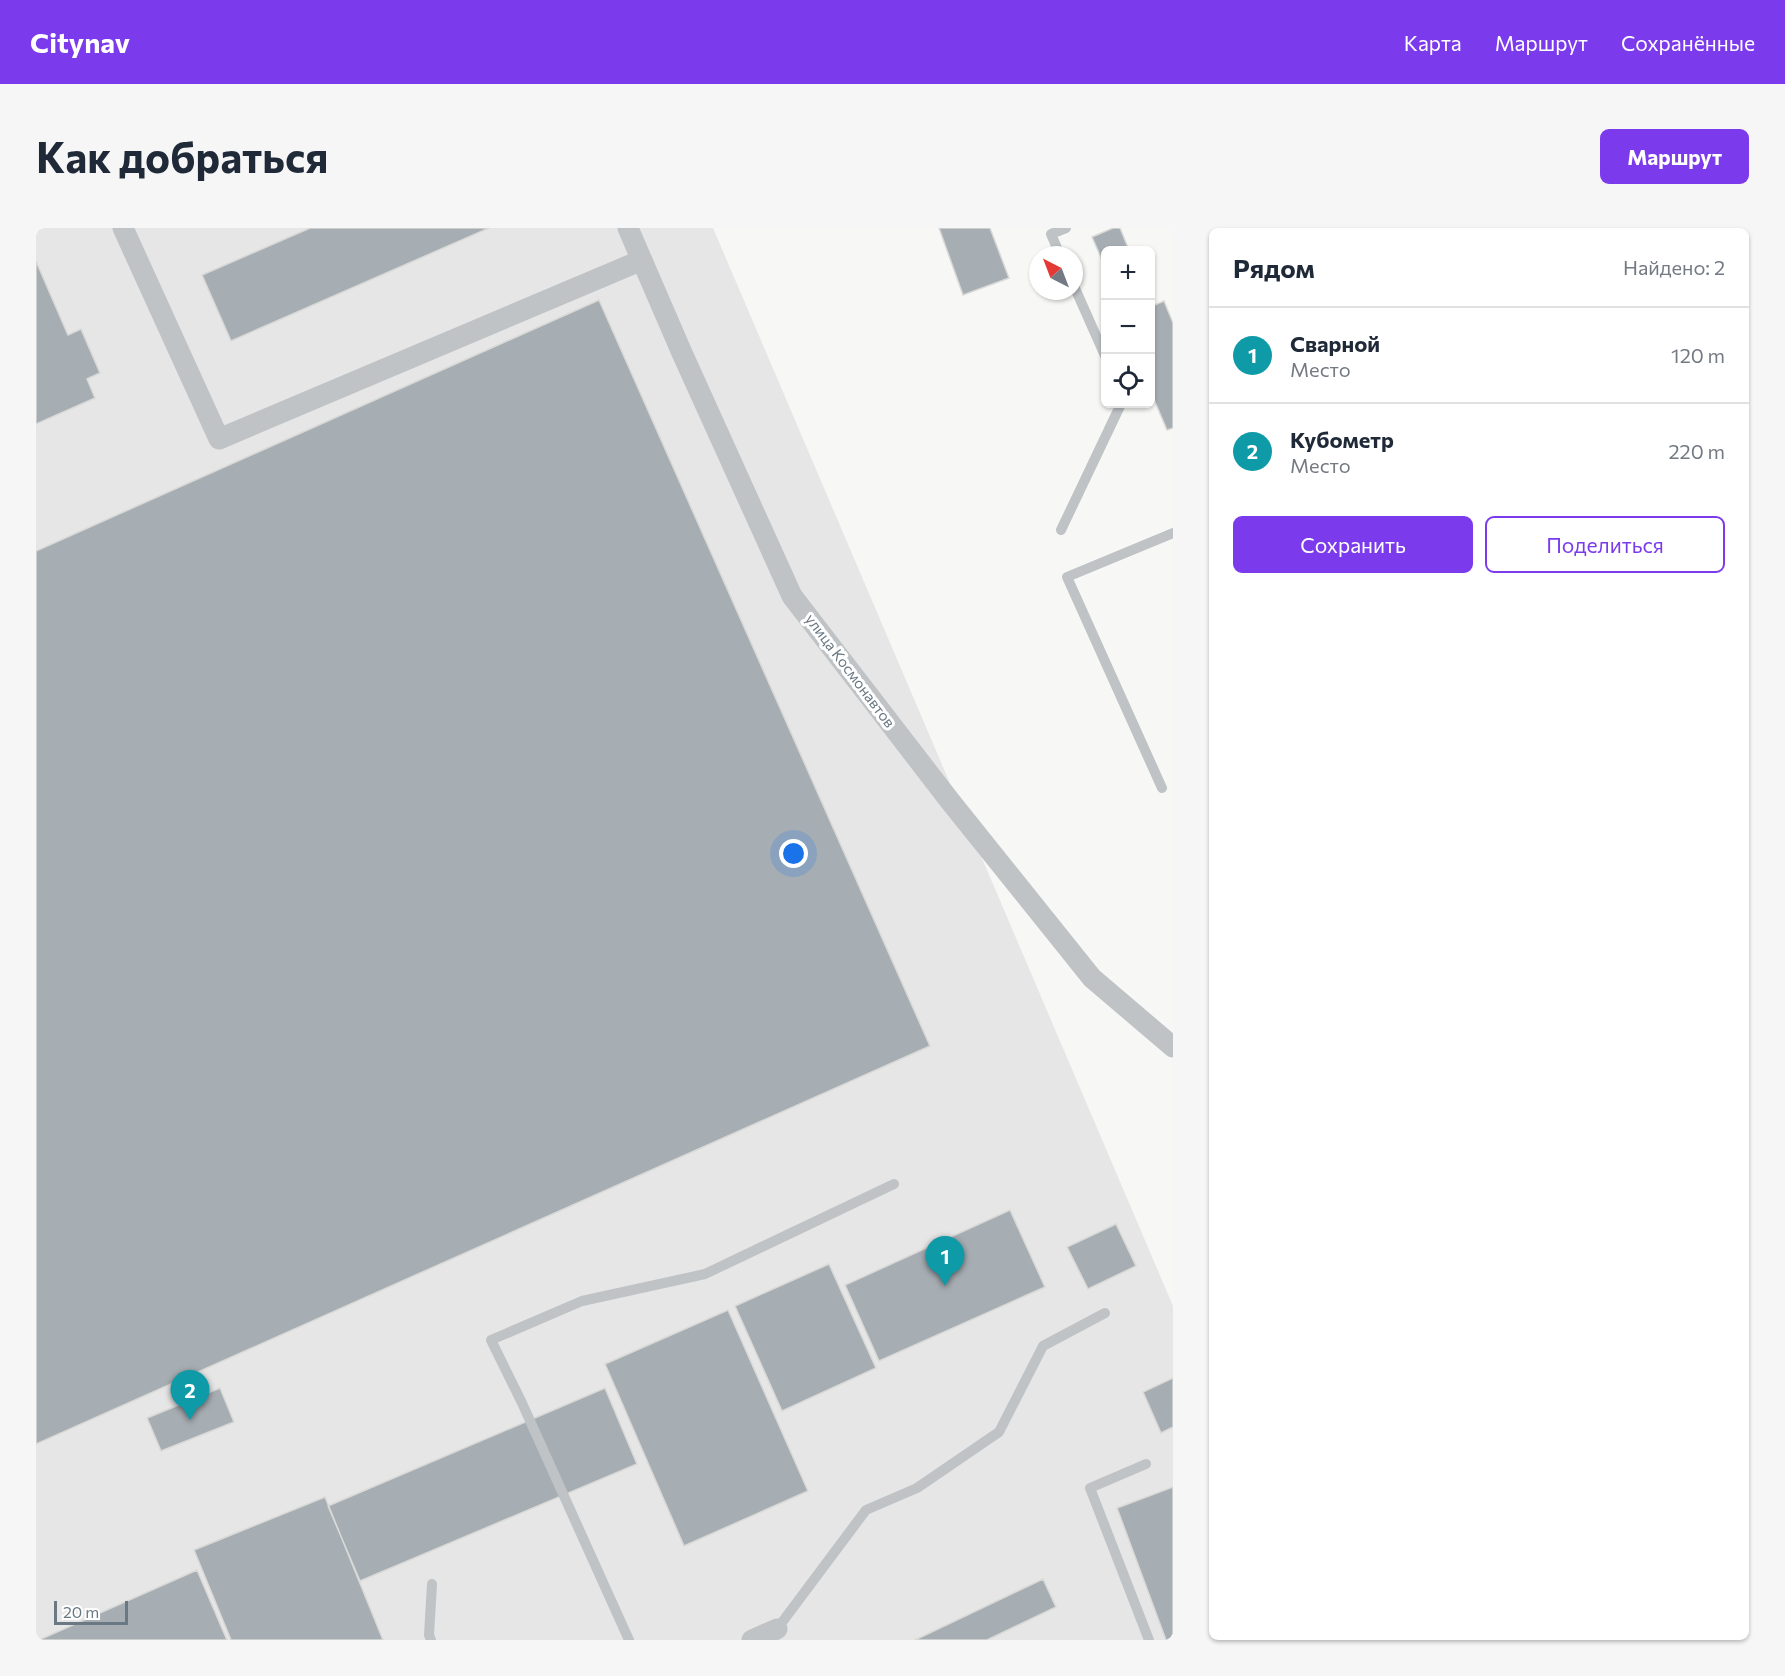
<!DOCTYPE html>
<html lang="ru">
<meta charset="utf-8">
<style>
body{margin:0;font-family:Commissioner,sans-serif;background:#f6f6f7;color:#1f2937}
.controls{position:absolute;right:18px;top:18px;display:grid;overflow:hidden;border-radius:9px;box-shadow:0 2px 4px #0004}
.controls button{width:54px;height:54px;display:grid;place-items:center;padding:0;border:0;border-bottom:2px solid #e0e1e3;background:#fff;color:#1f2937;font:30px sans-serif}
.compass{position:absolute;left:993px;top:18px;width:54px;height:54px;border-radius:50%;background:#fff;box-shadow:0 2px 4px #0004;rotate:318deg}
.scale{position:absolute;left:18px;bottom:15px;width:74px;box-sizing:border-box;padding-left:6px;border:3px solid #697883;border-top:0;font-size:16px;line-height:21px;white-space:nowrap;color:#697883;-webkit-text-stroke:4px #fff;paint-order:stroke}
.you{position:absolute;left:758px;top:626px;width:21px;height:21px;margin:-15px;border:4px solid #fff;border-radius:50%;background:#1a73e8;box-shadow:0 0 0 9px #1a73e833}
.badge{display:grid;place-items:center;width:39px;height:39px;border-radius:50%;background:#7c3aed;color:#fff;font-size:20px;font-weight:700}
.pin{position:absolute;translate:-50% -50px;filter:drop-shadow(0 2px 3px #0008)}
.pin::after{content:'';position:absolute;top:32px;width:21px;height:18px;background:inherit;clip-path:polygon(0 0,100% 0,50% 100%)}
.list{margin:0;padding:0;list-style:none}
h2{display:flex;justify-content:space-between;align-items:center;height:78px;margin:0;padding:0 24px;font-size:26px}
h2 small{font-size:20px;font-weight:400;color:#747a83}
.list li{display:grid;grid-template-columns:39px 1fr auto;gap:18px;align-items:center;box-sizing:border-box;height:96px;padding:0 24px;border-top:2px solid #e0e1e3}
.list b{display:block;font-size:22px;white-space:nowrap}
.list p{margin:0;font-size:20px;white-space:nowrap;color:#747a83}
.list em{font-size:20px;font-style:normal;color:#747a83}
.actions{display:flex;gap:12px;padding:18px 24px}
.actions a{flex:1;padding:14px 0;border:2px solid #7c3aed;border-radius:9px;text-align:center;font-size:21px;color:#7c3aed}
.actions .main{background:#7c3aed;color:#fff}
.icon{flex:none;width:33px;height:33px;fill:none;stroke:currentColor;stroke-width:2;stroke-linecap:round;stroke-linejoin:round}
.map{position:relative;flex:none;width:1137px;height:1412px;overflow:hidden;border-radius:9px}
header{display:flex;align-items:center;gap:36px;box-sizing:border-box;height:84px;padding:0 30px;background:#7c3aed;color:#fff}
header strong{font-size:28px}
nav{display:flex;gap:33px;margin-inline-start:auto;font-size:21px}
.intro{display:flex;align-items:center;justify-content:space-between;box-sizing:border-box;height:144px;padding:0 36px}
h1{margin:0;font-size:42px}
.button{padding:15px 27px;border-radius:9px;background:#7c3aed;color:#fff;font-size:21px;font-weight:700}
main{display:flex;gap:36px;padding:0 36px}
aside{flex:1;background:#fff;border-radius:9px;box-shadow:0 2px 4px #0004}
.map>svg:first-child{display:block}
</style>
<header>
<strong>Citynav</strong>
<nav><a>Карта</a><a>Маршрут</a><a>Сохранённые</a></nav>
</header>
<div class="intro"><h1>Как добраться</h1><a class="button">Маршрут</a></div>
<main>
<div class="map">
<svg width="1137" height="1412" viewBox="0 0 1137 1412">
<rect width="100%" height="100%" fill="#f7f7f5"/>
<path fill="#e5e6e5" d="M0,0H677L1137,1078V1412H0Z"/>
<path fill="#a7aeb3" stroke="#d9d9d7" stroke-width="1.5" d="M274,0H453L195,113L166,47Z
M903,0H954L973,50L927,67Z
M1077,0H1084L1093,22H1070V41L1056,9Z
M0,33L32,107L45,101L64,145L51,151L59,170L0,196Z
M563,72L894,818L0,1216V323Z
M1128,73L1137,95V200L1131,202L1114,162V79Z
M974,982L1009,1059L843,1133L809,1057Z
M1080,996L1100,1038L1052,1061L1031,1019Z
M793,1036L840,1140L746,1183L699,1078Z
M692,1082L772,1263L648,1318L569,1136Z
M1137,1150V1199L1125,1205L1107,1164Z
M184,1160L198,1194L125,1223L111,1190Z
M569,1160L601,1236L324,1353L292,1278Z
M1137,1259V1412H1130L1081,1280Z
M289,1269L347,1412H195L158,1322Z
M161,1342L191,1412H3Z
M1007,1351L1020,1379L951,1412H879Z"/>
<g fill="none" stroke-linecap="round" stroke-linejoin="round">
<path stroke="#bfc3c6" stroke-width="10" d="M1024,27L1015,6L1030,0
M1038,58L1070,130
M1025,302L1085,176
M1126,560L1031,349L1137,305
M1110,1236L1054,1260L1113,1412
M741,1401L830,1282L881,1260L963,1204L1007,1118L1069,1085
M395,1412L393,1407L396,1356
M593,1412L486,1175L455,1112L546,1073L669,1046L858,956"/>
<path stroke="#bfc3c6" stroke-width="21" d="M87,0L183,211L606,32
M592,0L646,125L756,368L914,573L1056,750L1137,819
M716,1412L741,1401"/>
</g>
<g text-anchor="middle" stroke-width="6" stroke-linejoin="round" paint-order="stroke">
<g font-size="15" fill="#697883" stroke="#fff">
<text transform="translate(814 443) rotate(53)" y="5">улица Космонавтов</text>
</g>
</g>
</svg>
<div class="controls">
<button>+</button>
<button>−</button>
<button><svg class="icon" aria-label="locate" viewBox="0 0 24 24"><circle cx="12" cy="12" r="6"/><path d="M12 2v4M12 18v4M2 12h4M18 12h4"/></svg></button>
</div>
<svg class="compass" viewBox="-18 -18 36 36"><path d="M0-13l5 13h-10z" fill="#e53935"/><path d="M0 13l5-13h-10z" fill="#747a83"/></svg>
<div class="scale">20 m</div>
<div class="you"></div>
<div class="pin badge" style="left:909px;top:1058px;background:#0f9aa8">1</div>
<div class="pin badge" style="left:154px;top:1192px;background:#0f9aa8">2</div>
</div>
<aside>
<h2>Рядом<small>Найдено: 2</small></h2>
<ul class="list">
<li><span class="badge" style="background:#0f9aa8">1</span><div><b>Сварной</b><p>Место</p></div><em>120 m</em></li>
<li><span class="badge" style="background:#0f9aa8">2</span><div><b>Кубометр</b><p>Место</p></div><em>220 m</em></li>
</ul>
<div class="actions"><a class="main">Сохранить</a><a>Поделиться</a></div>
</aside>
</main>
